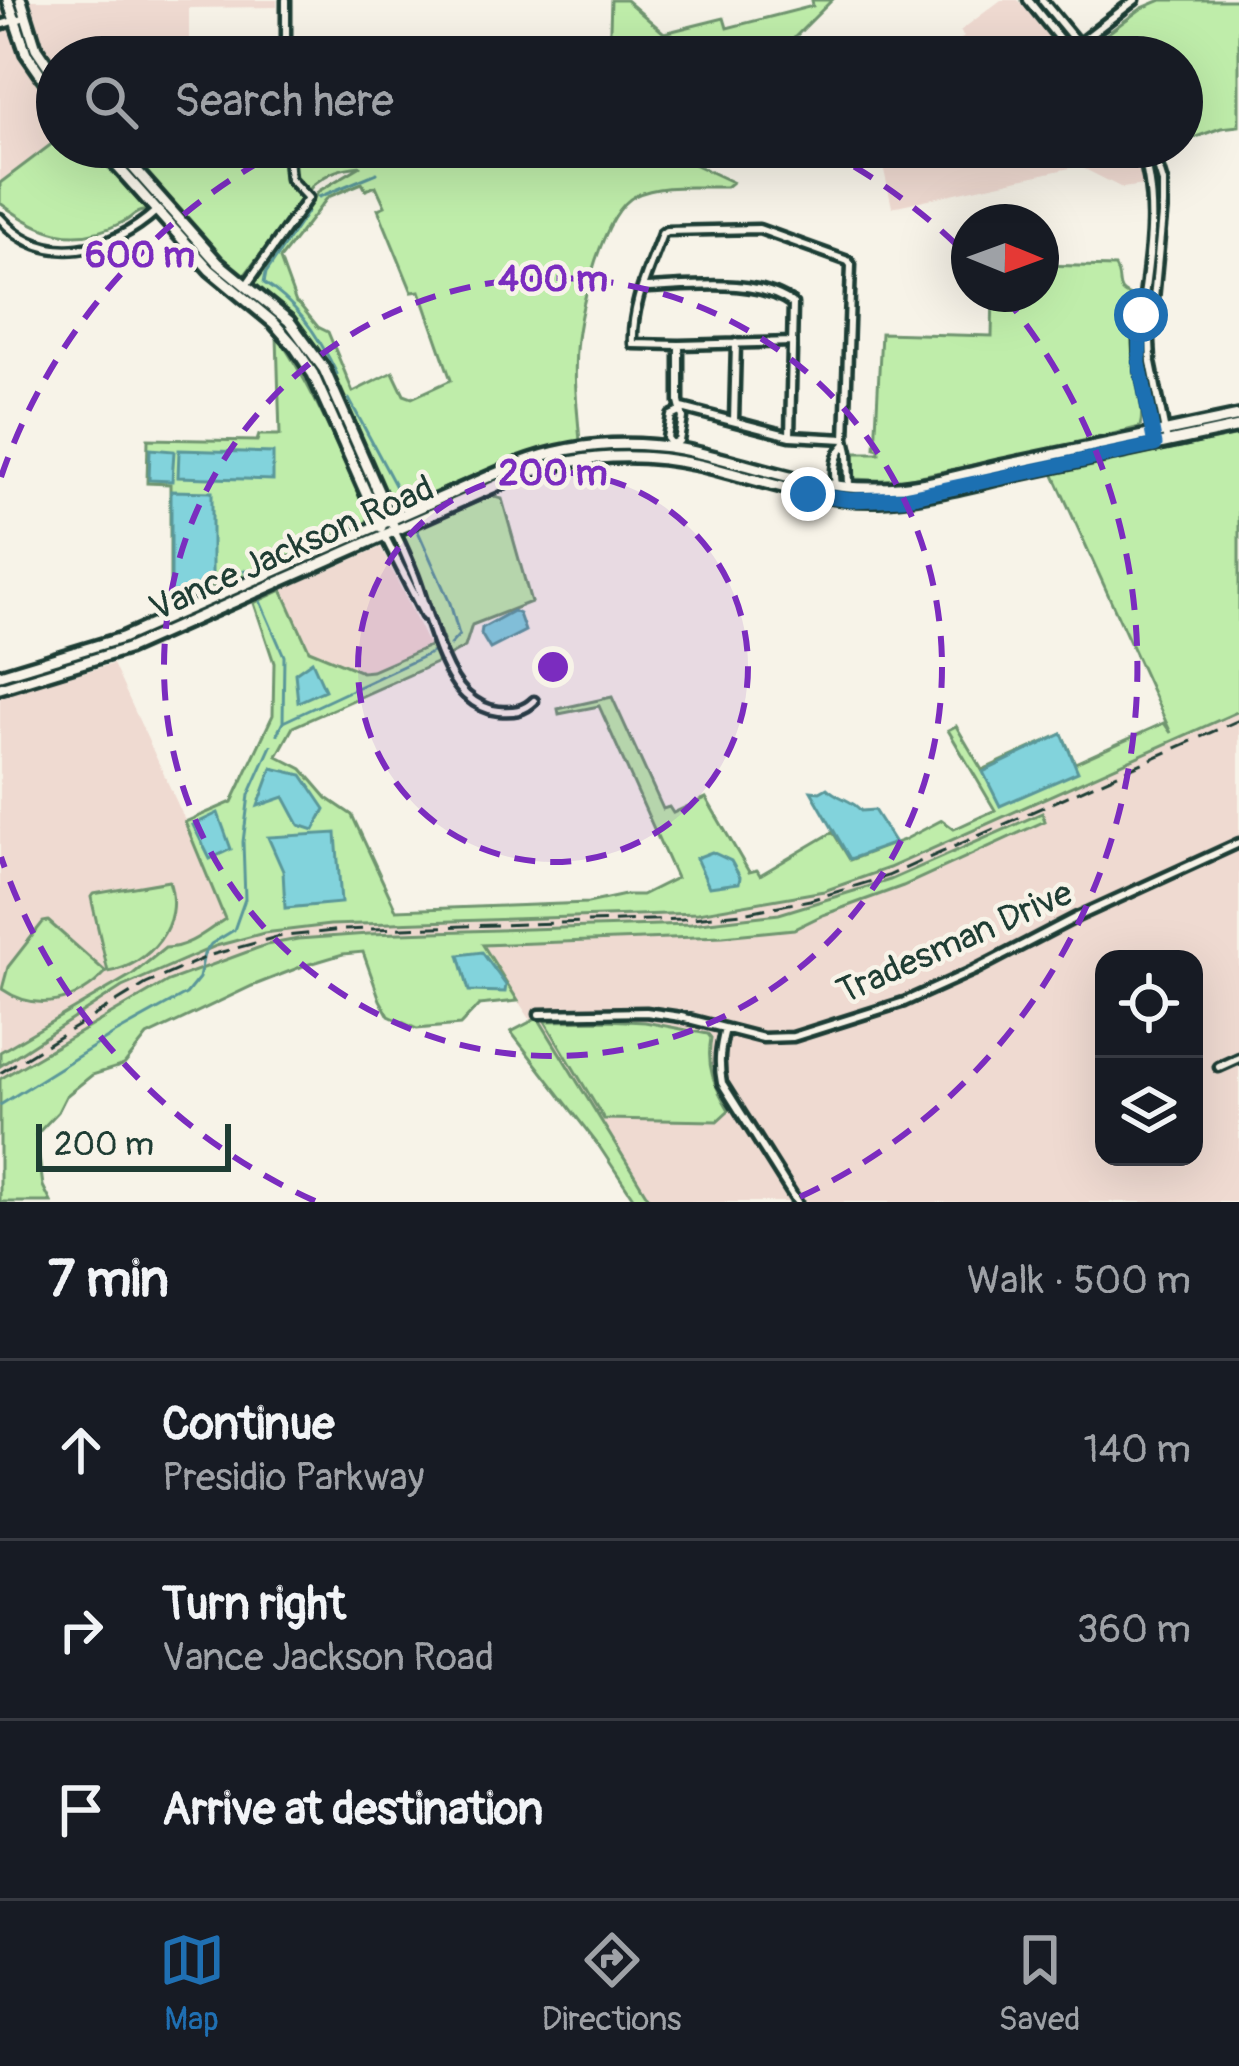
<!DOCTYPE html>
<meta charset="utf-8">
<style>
body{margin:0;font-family:Pangolin,sans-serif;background:#242831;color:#f1f3f6}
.controls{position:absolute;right:36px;bottom:36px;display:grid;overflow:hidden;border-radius:24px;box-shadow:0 12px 48px #0002}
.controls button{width:108px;height:108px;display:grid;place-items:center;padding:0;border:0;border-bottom:3px solid #363941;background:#171b24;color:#f1f3f6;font:60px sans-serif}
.compass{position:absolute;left:951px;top:204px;width:108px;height:108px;border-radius:50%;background:#171b24;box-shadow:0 12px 48px #0002;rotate:91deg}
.scale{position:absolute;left:36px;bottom:30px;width:195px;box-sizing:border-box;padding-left:12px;border:6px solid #1f3d34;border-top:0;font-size:33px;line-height:42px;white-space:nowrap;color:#1f3d34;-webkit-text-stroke:9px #f7f3e8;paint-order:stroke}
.stop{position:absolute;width:36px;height:36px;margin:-27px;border:9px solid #1f6fb2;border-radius:50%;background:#fff}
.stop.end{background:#1f6fb2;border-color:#fff;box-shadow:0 3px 12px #0008}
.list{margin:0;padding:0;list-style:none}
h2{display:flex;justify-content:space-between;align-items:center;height:156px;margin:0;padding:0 48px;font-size:51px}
h2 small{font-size:39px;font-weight:400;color:#9ea1a6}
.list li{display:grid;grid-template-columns:78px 1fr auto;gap:36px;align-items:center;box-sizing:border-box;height:180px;padding:0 48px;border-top:3px solid #363941}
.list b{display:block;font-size:45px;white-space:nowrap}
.list p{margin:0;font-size:39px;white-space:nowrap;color:#9ea1a6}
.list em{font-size:39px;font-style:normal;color:#9ea1a6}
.icon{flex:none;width:66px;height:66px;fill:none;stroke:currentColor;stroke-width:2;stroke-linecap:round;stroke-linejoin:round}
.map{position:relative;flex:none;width:1239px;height:1202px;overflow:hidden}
.search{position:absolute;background:#171b24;box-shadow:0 12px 48px #0002;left:36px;right:36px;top:36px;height:132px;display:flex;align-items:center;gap:30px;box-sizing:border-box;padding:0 42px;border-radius:66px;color:#9ea1a6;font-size:45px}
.sheet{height:696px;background:#171b24}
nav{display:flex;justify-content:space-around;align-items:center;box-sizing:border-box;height:168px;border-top:3px solid #363941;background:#171b24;font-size:33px;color:#9ea1a6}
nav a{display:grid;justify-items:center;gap:6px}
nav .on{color:#1f6fb2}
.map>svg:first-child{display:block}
</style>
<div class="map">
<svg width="1239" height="1202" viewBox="0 0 1239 1202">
<rect width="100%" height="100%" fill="#f7f3e8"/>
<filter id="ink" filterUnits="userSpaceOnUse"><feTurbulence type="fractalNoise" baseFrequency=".00833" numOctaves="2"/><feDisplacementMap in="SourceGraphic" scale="24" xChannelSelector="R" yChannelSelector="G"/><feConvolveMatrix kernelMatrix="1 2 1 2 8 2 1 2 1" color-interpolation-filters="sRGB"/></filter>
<g filter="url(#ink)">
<path fill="#efdad1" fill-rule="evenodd" d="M0,0H277V7L189,8V47L155,57H57V140L0,183Z
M1001,0H1018L1066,57H936L964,37L960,31Z
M879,147H1132L1145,185L1122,188L1079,166L892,207Z
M381,547L429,646L328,691L282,590Z
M113,664L233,924L134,974L0,1052V694Z
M1239,711V1202H648L646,1194L481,945L792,925L884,882L779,914L691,924L298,939L266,945L168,981L0,1079V1066L122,987L216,946L296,927L698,913L824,891L889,868ZM1104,959H1194V1157H1104Z"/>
<path fill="#bfedaa" stroke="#6f956f" stroke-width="3" fill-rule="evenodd" d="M611,0H626L664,33L724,18L727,28L813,6L812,0H832L792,40L704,57H609Z
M1161,0H1239V126L1221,128L1182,142V57L1094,55L1092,45L1142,8Z
M57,140V147H64L68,151L73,147H657L732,182L726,187C698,188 661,183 635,196C603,212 581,305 577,339C573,372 577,407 580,441C516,454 458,482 399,509L390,507C356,424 329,335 252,283L319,191L361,166C340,168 329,172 313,185L244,276H240L177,212C166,211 150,208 139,212C133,214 129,220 123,222C74,247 42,234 0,203V183ZM362,183L366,190L376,186L385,206L378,209L412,292L420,291L451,380L412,398L404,395L393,372L353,392L328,332L318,327L300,305L296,303L280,259L328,197Z
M1041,265L1115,267C1124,283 1111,291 1136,298C1134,317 1131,338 1133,358C1135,381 1146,404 1140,427L1078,443L897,481L854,479L852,453H879V449L875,448L881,333L992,336L993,294H1041Z
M277,336C316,391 340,455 369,516L366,524L216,591L214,585L170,605V484L147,483L148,439L257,441L259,435H280Z
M1239,435V711L889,868L824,891L698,913L330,925L264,933L216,946L122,987L0,1066V1052L133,974L165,948C188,948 207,931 225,919L185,822L232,802L273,715L274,663L254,603L282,590L309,650L362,672L372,671L443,640L403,538L407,532L491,496L502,499L531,602L472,625L465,647L436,663L293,727L277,756L302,769L327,798L352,815L396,910L588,903L625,895H642L676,878L599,706L559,714L558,709L612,697L663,809L669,807L673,813L706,798L749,872L757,870L760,875L833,832L850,860L904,840L942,820L954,829L995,810L948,730L956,726L982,770L1062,734L1075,763L1164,723L1171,733L1053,473Z
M1042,813L1045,821L903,886L823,915L794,929L723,936L483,945L518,1001L479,1005L460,1025L417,1029L389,1016L380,1000L363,952L343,954L303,966L252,986L147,1036L124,1065L92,1075L66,1096L58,1112L36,1135L43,1186L51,1202H0V1079L168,981L266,945L298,939L368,934L691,924L779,914L890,880Z
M169,881C184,924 150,965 108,972L91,897L93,894Z
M48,921L106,972C78,1002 38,1014 2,989L8,967L43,922Z
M536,1019L540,1021L651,1202H636L599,1146L511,1032Z
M606,1020L645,1022L708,1034L711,1038C706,1067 714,1085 729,1110L717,1121L604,1119L545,1021Z"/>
<path fill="#82d3dc" stroke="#5a9799" stroke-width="3" d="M150,449L174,451L172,481L149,480Z
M179,450L273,453V480L178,477Z
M171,491L212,492V579L171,596Z
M513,611L519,614L525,631L490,649L481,634L482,628Z
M312,661L325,690L298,702L295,673Z
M1062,734L1078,772L1000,806L983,772Z
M272,768L302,775L325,809L314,830L299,825L284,797L258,806Z
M827,788C838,799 852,799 861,811L874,810L895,843L850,859L811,791L820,792Z
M218,813L231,849L210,859L193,825Z
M336,833L341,903L285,908L283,871L268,837Z
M712,852L731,861L740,877L739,883L709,887L696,858Z
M482,952L506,985L505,992L469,991L459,955Z"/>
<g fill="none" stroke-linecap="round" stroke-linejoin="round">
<path stroke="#5a9799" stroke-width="3" d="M319,197L377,173
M307,212L266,273L264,283C297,303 321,340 337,374
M349,399L403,500
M417,529L450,603L459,635L450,645
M244,570L249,575
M260,601L284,656L283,722L277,734
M283,722L433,652
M0,1105L114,1034L186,994L199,978L204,954L211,944L234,930L245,899L243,842L249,795L271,746"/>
<g stroke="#1f3d34" stroke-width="15">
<path id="street" d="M286,0V57
M1028,0L1074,57
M1042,0L1089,57
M0,25L26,17
M1069,51L1135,0
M1140,147C1163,208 1145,278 1138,341L1139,363L1153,434
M1152,147L1163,182V205L1150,341L1151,362L1167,442
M0,218C45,270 112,251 156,211
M247,284L308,198L290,179L287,147
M643,288C688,287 756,276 793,304L790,436L845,439L851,265L848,261L759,229L666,231L662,234C649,270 631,305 633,344L679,345V402L683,418L679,441L672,444
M679,345L792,342
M682,408L790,436
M734,421L736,343
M845,439L848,452L849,488
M671,443L667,438L671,416L679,412
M836,486C834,472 834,455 845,445
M395,532C402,546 408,560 414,575C427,608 440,671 466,695C476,704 486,710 499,711C514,712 524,711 534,701
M385,537L425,616
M539,1014L646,1012L681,1017L763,1038L793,1037L904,1002L973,971L1077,917L1239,843
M725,1029C720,1048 718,1063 722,1083L797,1202
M1219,1067L1239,1058"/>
</g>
<g stroke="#1f3d34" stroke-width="18">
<path id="secondary" d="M8,0L26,53L57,98
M21,0L36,48L57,79
M100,147L210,270L274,323L295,347L313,374L381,527
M115,147L218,263L289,321L324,369L393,525
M0,675L122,638L518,464C570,444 626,440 681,449C748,462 809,490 878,488C921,488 963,474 1005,465C1083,449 1161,432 1239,416
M0,688L127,649L518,476C578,454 637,451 699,465C759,479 816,502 879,500C924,498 970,485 1014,475C1089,459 1164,443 1239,427"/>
</g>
<use href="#street" stroke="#f7f3e8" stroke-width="6"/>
<use href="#secondary" stroke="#f7f3e8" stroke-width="9"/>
<path stroke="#1f3d34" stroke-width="3" stroke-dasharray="18 9" stroke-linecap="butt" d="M0,1073L146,984L211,955L277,937L342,930L682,919L743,913L810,900L888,876L1239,720"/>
</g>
</g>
<g fill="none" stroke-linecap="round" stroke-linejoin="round" filter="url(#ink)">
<path stroke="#1f6fb2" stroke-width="15" d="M808,494L850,500L904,498L1155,445L1139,363L1141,315"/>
</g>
<circle cx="553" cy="667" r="195" fill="#7b2cbf" fill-opacity=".12"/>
<g fill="none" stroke="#7b2cbf" stroke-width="6" stroke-dasharray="21 15">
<circle cx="553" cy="667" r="195"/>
<circle cx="553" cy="667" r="389"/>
<path d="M315 1201A584 584 0 0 1 1 857M1 477A584 584 0 0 1 283 149M823 149A584 584 0 0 1 966 254M1004 296A584 584 0 0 1 791 1201"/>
</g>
<g text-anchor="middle" stroke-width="9" stroke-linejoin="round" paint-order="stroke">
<g font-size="36" fill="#1f3d34" stroke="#f7f3e8">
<text transform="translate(291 547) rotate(-24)" y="13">Vance Jackson Road</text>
<text transform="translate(954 941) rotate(-24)" y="13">Tradesman Drive</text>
</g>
</g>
<circle cx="553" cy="667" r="18" fill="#7b2cbf" stroke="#f7f3e8" stroke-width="6"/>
<g font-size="36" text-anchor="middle" font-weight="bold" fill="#7b2cbf" stroke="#f7f3e8" stroke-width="9" stroke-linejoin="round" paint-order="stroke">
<text x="140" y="267">600 m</text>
<text x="553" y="291">400 m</text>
<text x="553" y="485">200 m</text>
</g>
</svg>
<div class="controls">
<button><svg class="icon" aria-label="locate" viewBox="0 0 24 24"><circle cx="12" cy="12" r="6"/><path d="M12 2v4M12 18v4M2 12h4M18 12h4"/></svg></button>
<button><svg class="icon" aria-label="layers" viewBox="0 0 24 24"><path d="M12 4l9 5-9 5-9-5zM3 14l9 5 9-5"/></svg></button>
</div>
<svg class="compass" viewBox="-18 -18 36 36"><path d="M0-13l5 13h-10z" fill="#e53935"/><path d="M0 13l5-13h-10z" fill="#9ea1a6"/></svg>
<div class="scale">200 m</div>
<div class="stop" style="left:1141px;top:315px"></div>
<div class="stop end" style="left:808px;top:494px"></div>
<div class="search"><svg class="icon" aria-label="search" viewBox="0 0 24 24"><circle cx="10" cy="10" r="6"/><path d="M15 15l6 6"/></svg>Search here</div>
</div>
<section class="sheet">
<h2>7 min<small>Walk · 500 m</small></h2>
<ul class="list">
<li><svg class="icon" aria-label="ahead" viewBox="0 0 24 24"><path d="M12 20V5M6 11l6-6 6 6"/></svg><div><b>Continue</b><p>Presidio Parkway</p></div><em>140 m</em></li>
<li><svg class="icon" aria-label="right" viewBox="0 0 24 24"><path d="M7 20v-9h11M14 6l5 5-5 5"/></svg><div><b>Turn right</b><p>Vance Jackson Road</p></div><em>360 m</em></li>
<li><svg class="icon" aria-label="arrive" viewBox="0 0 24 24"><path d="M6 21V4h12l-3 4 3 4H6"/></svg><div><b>Arrive at destination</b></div></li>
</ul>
</section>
<nav>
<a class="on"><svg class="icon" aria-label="map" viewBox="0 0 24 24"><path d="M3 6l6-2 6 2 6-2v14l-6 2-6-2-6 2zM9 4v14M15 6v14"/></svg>Map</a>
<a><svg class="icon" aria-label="directions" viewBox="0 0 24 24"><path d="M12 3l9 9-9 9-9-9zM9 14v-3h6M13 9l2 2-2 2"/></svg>Directions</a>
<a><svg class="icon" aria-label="saved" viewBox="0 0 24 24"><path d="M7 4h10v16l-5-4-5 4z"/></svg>Saved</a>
</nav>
